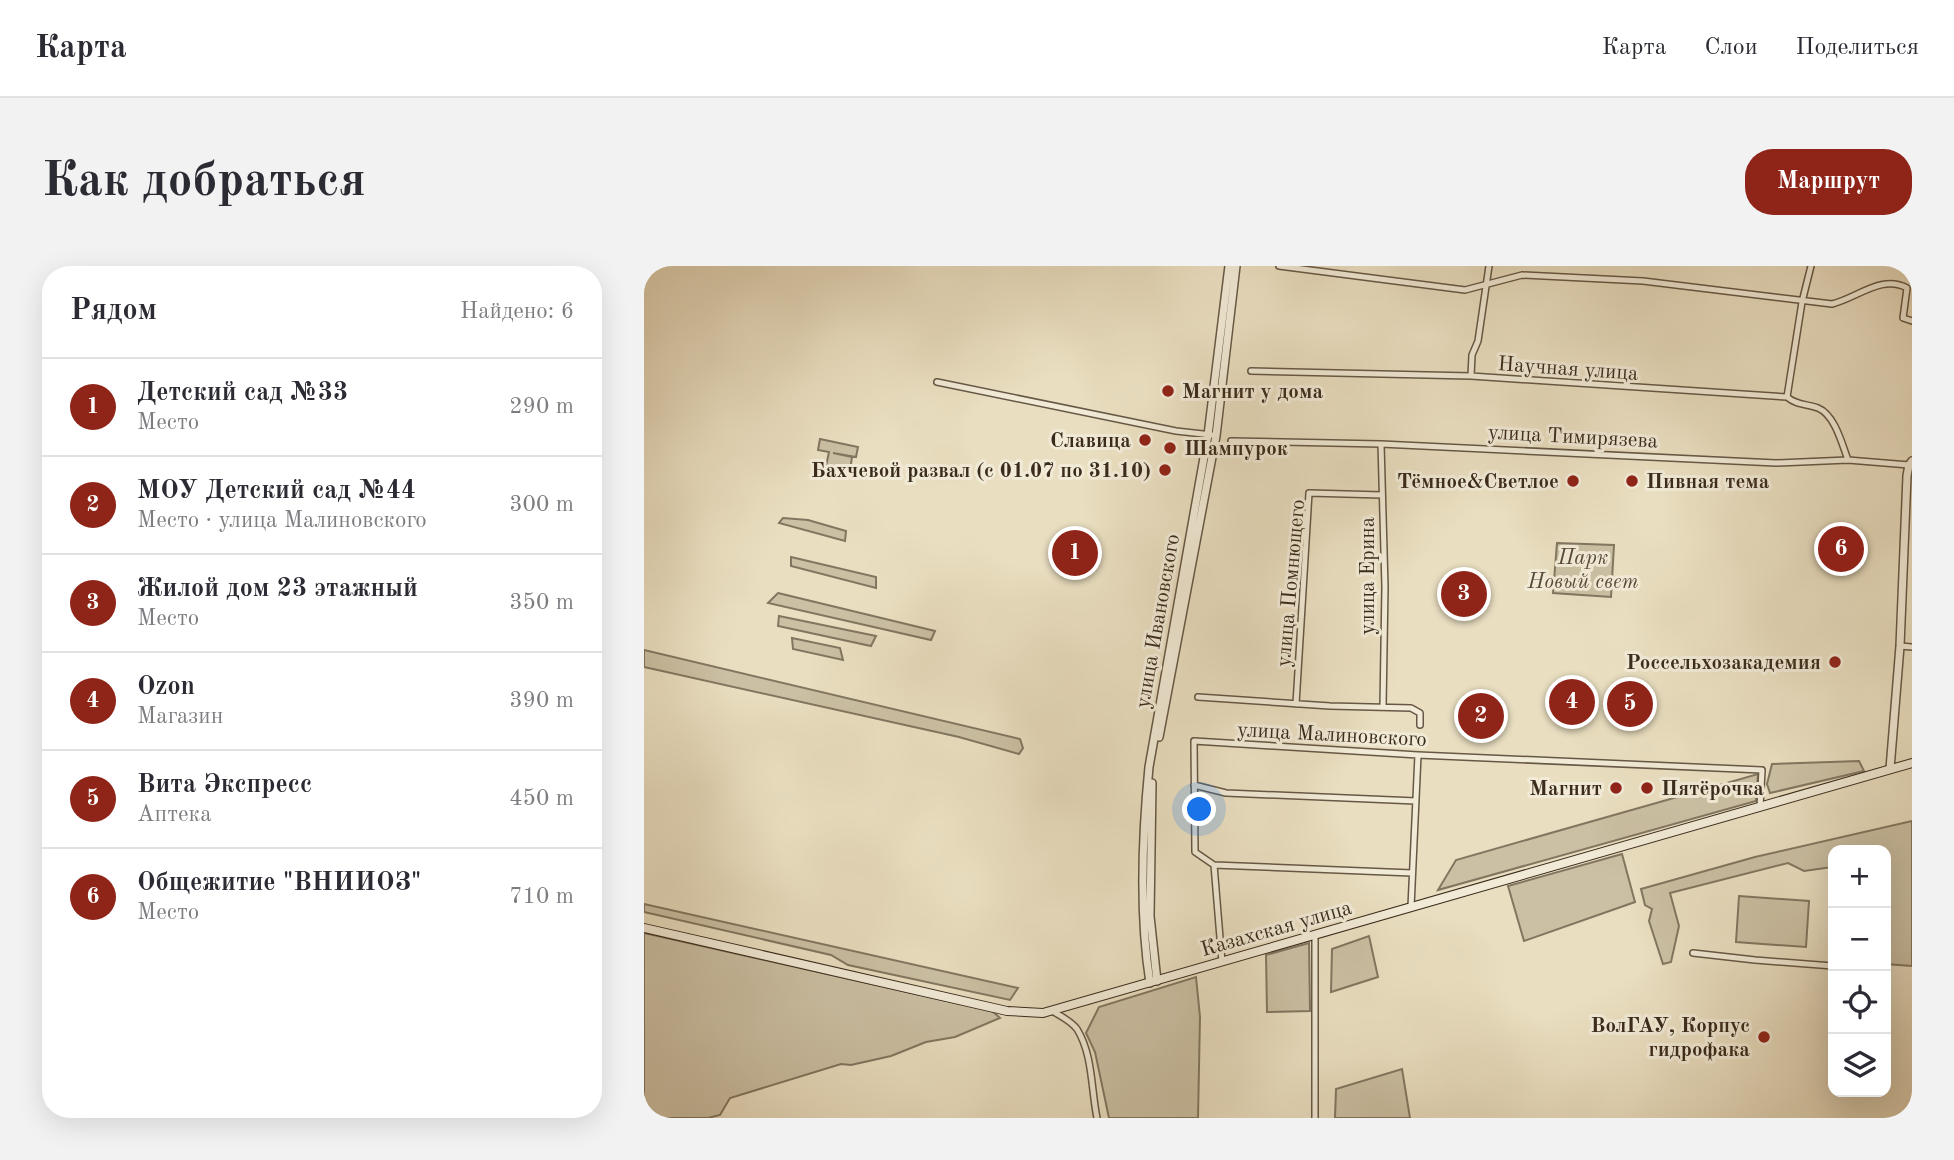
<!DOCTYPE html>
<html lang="ru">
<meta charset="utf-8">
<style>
body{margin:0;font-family:"Old Standard TT",serif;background:#f2f2f3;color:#2b2b33}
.controls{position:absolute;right:21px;bottom:21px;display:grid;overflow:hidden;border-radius:14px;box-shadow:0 7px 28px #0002}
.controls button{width:63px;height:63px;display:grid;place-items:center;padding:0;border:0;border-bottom:2px solid #e1e1e2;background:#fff;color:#2b2b33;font:35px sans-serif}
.you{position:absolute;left:556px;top:544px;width:24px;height:24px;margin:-18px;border:5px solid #fff;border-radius:50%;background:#1a73e8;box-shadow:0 0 0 10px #1a73e833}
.badge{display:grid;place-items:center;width:46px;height:46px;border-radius:50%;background:#8f2418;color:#fff;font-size:23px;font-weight:700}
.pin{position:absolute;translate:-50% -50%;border:4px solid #fff;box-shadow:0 2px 7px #0006}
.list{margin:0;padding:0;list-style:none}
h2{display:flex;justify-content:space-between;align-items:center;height:91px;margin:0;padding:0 28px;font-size:30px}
h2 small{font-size:23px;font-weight:400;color:#7c7c81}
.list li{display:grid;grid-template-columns:46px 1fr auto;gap:21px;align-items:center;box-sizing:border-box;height:98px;padding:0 28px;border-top:2px solid #e1e1e2}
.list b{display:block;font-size:26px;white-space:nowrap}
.list p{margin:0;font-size:23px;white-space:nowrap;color:#7c7c81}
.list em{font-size:23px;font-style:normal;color:#7c7c81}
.icon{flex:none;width:38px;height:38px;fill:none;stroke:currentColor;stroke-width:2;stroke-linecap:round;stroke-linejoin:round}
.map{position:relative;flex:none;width:1268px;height:852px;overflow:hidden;border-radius:28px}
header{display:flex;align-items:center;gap:42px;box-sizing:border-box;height:98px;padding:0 35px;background:#fff;border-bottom:2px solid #e1e1e2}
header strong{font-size:33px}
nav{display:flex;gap:38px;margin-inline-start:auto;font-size:24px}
.intro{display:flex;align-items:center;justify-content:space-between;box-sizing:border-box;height:168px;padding:0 42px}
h1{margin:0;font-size:49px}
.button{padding:18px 32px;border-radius:28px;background:#8f2418;color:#fff;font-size:24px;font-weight:700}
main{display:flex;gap:42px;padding:0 42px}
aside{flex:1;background:#fff;border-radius:28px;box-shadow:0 7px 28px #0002}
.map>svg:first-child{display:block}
</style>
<header>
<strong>Карта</strong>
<nav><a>Карта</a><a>Слои</a><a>Поделиться</a></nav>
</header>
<div class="intro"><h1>Как добраться</h1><a class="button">Маршрут</a></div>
<main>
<aside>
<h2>Рядом<small>Найдено: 6</small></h2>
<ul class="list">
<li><span class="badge">1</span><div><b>Детский сад №33</b><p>Место</p></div><em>290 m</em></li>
<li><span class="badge">2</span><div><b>МОУ Детский сад №44</b><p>Место · улица Малиновского</p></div><em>300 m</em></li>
<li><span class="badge">3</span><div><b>Жилой дом 23 этажный</b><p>Место</p></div><em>350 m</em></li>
<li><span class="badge">4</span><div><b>Ozon</b><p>Магазин</p></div><em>390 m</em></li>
<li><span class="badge">5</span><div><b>Вита Экспресс</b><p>Аптека</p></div><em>450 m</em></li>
<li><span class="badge">6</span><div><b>Общежитие &quot;ВНИИОЗ&quot;</b><p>Место</p></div><em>710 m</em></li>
</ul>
</aside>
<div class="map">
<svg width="1268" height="852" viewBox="0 0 1268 852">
<rect width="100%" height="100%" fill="#e9dec0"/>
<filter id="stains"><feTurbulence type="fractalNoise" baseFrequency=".00286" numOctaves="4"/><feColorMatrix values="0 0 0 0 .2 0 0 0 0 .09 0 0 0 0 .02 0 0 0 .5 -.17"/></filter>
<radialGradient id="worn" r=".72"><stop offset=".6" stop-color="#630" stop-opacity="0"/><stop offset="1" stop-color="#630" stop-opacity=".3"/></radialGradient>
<path fill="#cbc0a4" stroke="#827660" stroke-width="2" d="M176,173L214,181L212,191L189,187L208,191L206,205L182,200L185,186L174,184Z
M139,252L164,254L202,265L201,275L135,257Z
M913,277L970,279L967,331L909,327Z
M147,291L232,311V322L147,300Z
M134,327L291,365L287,374L124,337Z
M135,350L232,370L227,380L134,360Z
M148,372L196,382L199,394L149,383Z
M0,384L376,473L379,482L375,488L315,471L0,401Z
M1215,495L1220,505L1126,527L1123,518L1128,498Z
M1114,508L1112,535L794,624L812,594Z
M1268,555V700L1242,698V584H1189V601L1160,605L1144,597L1026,627L1035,660L1027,696L1019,698L1005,655L1008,643L1001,639L997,623L1111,591Z
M978,588L991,636L880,675L864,620Z
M1095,630L1165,635L1162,681L1092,676Z
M0,638L374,722L366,734L204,699L187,689L0,646Z
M0,667L348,745L356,752L311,771L282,776L247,790L207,799L197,798L86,832L76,849L64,852H0Z
M725,670L734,711L687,726L688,683Z
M665,677L666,745L623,746L622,689Z
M552,711L556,751L554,852H465L451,786L442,767L455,741Z
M758,803L766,852H691L692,823Z"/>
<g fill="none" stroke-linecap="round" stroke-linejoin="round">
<g stroke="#665845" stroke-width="8">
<path id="minor" d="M635,0L821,24L878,9L999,15L1188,38C1213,32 1238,8 1263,22L1259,52L1268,55
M607,105L827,110L1143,131C1152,139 1163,138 1174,142C1191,149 1198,178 1204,194
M827,110L828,89L834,75L845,0
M293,116L532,165L568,169
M1143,131L1158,36L1167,0
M587,175L737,178L1132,197L1204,194L1265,199
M737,178L741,321L739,440
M1256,380L1268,381
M554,431L686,440L767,442L776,447V459
M652,438L665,227L738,229
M550,519L582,527L772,535
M570,599L768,607
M767,641L774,489
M1049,687L1111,694L1189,700
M578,696L570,599L551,586L550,475L774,489L1118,504L1116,541
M410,746C417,750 428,756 433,763C449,789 447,823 453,852
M671,852V669"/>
</g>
<g stroke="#665845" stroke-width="10">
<path id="tertiary" d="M515,471L572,170L592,0
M1246,503L1256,380L1263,210L1265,199L1268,195
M508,517L506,650L513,715
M506,717C495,647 498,572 505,501L564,169L585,0"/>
</g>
<g stroke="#3a2b1c" stroke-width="10">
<path id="secondary" d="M0,662L363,745L399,747L1268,497"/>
</g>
<use href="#minor" stroke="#f1ead6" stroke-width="5"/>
<use href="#tertiary" stroke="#f1ead6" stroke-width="7"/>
<use href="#secondary" stroke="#f1ead6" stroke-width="8"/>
</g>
<g fill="#8f2418" stroke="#f1ead6" stroke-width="2.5">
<circle cx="524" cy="125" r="7"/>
<circle cx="501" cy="174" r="7"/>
<circle cx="526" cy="182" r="7"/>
<circle cx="521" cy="204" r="7"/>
<circle cx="929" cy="215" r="7"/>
<circle cx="988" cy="215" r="7"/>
<circle cx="1191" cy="396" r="7"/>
<circle cx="972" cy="522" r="7"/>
<circle cx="1003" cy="522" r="7"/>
<circle cx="1120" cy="771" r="7"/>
</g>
<g text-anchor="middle" stroke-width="6" stroke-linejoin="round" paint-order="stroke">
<g font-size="21" fill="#3a2b1c" stroke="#f1ead6">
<text transform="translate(924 102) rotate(4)" y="7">Научная улица</text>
<text transform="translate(929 170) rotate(3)" y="7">улица Тимирязева</text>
<text transform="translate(723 310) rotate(-90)" y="7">улица Ерина</text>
<text transform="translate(646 317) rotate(-85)" y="7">улица Помнющего</text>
<text transform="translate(513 355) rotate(-80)" y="7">улица Ивановского</text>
<text transform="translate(688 468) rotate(3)" y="7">улица Малиновского</text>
<text transform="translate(632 662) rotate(-16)" y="7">Казахская улица</text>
</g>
<g font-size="21" font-weight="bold" fill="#3a2b1c" stroke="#f1ead6" text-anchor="end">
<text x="538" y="132" text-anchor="start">Магнит у дома</text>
<text x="487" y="181">Славица</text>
<text x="540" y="189" text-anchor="start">Шампурок</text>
<text x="507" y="211">Бахчевой развал (с 01.07 по 31.10)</text>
<text x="915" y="222">Тёмное&amp;Светлое</text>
<text x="1002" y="222" text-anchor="start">Пивная тема</text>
<text x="1177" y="403">Россельхозакадемия</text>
<text x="958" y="529">Магнит</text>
<text x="1017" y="529" text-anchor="start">Пятёрочка</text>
<text x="1106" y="766">ВолГАУ, Корпус<tspan x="1106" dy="24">гидрофака</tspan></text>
</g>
<g font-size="21" font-style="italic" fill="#574937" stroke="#f1ead6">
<text x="939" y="298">Парк<tspan x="939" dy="24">Новый свет</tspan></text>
</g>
</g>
<rect width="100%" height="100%" filter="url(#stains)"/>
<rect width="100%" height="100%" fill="url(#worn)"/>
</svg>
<div class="controls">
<button>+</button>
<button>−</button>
<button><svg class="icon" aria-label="locate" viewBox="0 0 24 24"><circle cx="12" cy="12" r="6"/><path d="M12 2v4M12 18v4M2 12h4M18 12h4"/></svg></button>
<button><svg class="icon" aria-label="layers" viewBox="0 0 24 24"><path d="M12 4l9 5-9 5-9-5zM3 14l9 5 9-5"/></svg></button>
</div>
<div class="you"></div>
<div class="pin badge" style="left:431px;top:287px">1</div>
<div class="pin badge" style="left:837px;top:450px">2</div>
<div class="pin badge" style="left:820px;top:328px">3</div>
<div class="pin badge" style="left:928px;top:436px">4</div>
<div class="pin badge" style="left:986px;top:438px">5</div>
<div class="pin badge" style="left:1197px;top:283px">6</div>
</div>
</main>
